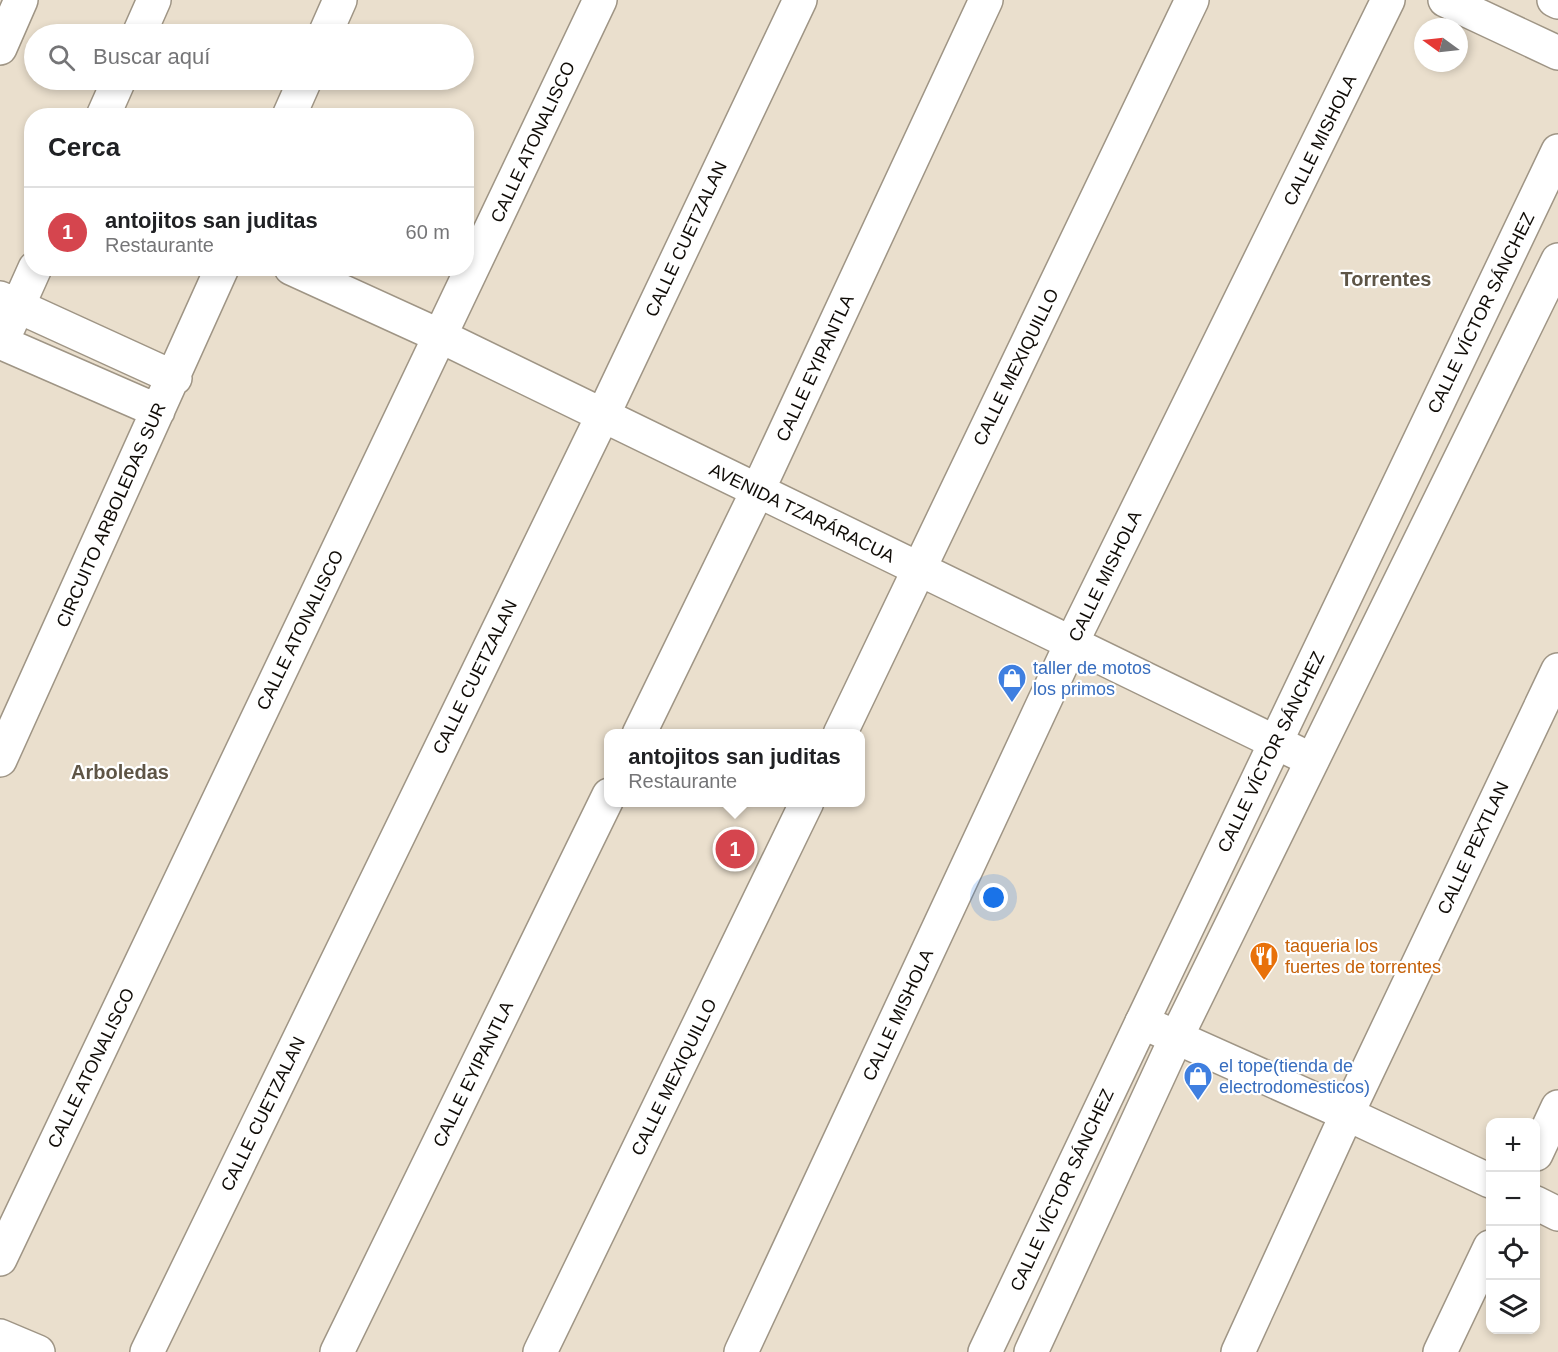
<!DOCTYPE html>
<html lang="es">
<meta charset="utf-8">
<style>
body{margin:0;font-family:Arial,sans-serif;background:#f2f2f2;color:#202124}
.controls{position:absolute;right:18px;bottom:18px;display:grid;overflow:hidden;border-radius:12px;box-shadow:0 3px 9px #0003}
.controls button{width:54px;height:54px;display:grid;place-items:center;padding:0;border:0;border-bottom:2px solid #e0e0e0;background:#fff;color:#202124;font:30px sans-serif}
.compass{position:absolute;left:1414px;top:18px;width:54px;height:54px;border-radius:50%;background:#fff;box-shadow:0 3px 9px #0003;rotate:285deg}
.you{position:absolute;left:994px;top:898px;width:21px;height:21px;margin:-15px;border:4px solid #fff;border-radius:50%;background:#1a73e8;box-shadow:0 0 0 9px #1a73e833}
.badge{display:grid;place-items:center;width:39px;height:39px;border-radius:50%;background:#d5454e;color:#fff;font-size:20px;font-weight:700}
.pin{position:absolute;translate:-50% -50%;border:3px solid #fff;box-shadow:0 2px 6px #0006}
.popup{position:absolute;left:604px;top:729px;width:261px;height:78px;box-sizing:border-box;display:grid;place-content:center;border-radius:12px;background:#fff;filter:drop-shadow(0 2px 4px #0005);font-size:20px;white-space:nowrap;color:#757577}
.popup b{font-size:22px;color:#202124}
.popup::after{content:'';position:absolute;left:50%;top:100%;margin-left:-12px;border:12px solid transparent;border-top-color:#fff}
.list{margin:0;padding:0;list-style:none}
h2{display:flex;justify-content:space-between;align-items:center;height:78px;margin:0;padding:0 24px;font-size:26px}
h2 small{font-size:20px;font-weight:400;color:#757577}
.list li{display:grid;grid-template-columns:39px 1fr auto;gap:18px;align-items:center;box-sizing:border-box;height:90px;padding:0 24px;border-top:2px solid #e0e0e0}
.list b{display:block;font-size:22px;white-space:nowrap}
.list p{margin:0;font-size:20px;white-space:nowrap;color:#757577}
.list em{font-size:20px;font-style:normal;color:#757577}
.icon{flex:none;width:33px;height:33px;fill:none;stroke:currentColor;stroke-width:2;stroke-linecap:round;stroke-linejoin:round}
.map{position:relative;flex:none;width:1558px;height:1352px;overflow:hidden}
.search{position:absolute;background:#fff;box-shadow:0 3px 9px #0003;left:24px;top:24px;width:450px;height:66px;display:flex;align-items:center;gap:15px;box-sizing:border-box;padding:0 21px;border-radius:33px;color:#757577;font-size:22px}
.panel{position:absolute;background:#fff;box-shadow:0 3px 9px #0003;left:24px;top:108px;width:450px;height:168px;border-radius:24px}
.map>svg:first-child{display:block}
</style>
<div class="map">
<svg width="1558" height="1352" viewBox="0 0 1558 1352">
<rect width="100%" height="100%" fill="#eadfcd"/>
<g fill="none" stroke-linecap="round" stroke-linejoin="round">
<g stroke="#9f9585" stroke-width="36">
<path id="minor" d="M1445,0L1558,53
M1554,0L1558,2
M139,34L154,0
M325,34L340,0
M0,48L21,0
M103,116L119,80
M289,116L305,80
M291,268L440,336L1312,760
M0,298L175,378
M9,326L35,268
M0,342L158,411
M639,734L757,492L986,0
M840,734L1192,0
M0,760L222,268
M1536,1154L1558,1107
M1490,1181L1347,1114L1558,670
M1536,1203L1558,1214
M0,1259L600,0
M0,1336L38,1352
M147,1352L603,415L800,0
M337,1352L609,795
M540,1352L807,802
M741,1352L1072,642L1388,0
M985,1352L1142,1022
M1031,1352L1176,1038
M1440,1352L1490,1247"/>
</g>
<g stroke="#9f9585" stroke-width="36">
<path id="major" d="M1176,1038L1558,260
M1238,1352L1347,1114L1142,1022L1558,151"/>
</g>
<use href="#minor" stroke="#fff" stroke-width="33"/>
<use href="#major" stroke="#fff" stroke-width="33"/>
</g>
<defs>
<g id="shop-pin" transform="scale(1.5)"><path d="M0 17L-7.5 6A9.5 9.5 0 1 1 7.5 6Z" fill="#3f7fe0" stroke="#fff"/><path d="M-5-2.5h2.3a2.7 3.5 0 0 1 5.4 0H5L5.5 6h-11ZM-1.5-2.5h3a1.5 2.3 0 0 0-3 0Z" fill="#fff"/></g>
<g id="restaurant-pin" transform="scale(1.5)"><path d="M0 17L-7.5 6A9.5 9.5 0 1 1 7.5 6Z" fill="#e8710a" stroke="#fff"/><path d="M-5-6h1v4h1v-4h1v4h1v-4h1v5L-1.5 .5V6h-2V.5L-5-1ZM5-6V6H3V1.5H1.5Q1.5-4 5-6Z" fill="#fff"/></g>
</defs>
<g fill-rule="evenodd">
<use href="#shop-pin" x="1012" y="678"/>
<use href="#restaurant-pin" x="1264" y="956"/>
<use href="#shop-pin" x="1198" y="1076"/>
</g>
<g text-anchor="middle" stroke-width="4.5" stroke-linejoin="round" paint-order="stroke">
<g font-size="18" fill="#100c07" stroke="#fff">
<text transform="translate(1320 140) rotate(-64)" y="6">CALLE MISHOLA</text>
<text transform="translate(533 142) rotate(-65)" y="6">CALLE ATONALISCO</text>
<text transform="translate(686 239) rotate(-65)" y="6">CALLE CUETZALAN</text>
<text transform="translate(1481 313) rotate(-64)" y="6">CALLE VÍCTOR SÁNCHEZ</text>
<text transform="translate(1016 367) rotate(-64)" y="6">CALLE MEXIQUILLO</text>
<text transform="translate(815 368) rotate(-65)" y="6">CALLE EYIPANTLA</text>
<text transform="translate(802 513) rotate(26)" y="6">AVENIDA TZARÁRACUA</text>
<text transform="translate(111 515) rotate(-66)" y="6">CIRCUITO ARBOLEDAS SUR</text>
<text transform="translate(1105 576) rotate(-64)" y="6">CALLE MISHOLA</text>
<text transform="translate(300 630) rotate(-64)" y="6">CALLE ATONALISCO</text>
<text transform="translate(475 677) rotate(-64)" y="6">CALLE CUETZALAN</text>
<text transform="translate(1271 752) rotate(-64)" y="6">CALLE VÍCTOR SÁNCHEZ</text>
<text transform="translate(1473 848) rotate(-65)" y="6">CALLE PEXTLAN</text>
<text transform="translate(898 1015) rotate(-65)" y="6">CALLE MISHOLA</text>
<text transform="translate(91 1068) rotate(-64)" y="6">CALLE ATONALISCO</text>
<text transform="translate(473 1074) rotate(-64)" y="6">CALLE EYIPANTLA</text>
<text transform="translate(674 1077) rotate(-64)" y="6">CALLE MEXIQUILLO</text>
<text transform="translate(263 1114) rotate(-64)" y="6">CALLE CUETZALAN</text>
<text transform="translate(1062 1190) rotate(-65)" y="6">CALLE VÍCTOR SÁNCHEZ</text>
</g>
<g font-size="18" fill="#366cbe" stroke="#fff" text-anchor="start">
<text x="1033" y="674">taller de motos<tspan x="1033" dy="21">los primos</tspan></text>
<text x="1219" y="1072">el tope(tienda de<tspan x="1219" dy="21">electrodomesticos)</tspan></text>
</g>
<g font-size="18" fill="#c56008" stroke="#fff" text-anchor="start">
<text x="1285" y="952">taqueria los<tspan x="1285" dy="21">fuertes de torrentes</tspan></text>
</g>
<g font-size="20" font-weight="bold" fill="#5e5546" stroke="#fff">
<text x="1386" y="286">Torrentes</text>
<text x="120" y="779">Arboledas</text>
</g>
</g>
</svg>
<div class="controls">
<button>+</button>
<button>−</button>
<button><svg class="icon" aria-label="locate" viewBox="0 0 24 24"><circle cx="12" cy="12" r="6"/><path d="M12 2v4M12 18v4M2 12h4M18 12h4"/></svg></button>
<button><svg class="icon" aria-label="layers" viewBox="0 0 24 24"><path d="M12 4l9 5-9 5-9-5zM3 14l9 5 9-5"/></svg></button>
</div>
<svg class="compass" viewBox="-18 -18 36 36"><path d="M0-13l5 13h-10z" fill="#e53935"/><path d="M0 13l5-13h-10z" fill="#757577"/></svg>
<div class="you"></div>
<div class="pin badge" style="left:735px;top:849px">1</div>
<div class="popup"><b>antojitos san juditas</b>Restaurante</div>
<div class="search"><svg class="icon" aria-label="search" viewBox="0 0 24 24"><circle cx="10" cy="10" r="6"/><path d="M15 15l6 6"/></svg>Buscar aquí</div>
<section class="panel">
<h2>Cerca<small></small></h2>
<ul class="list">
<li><span class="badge">1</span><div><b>antojitos san juditas</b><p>Restaurante</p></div><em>60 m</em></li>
</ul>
</section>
</div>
